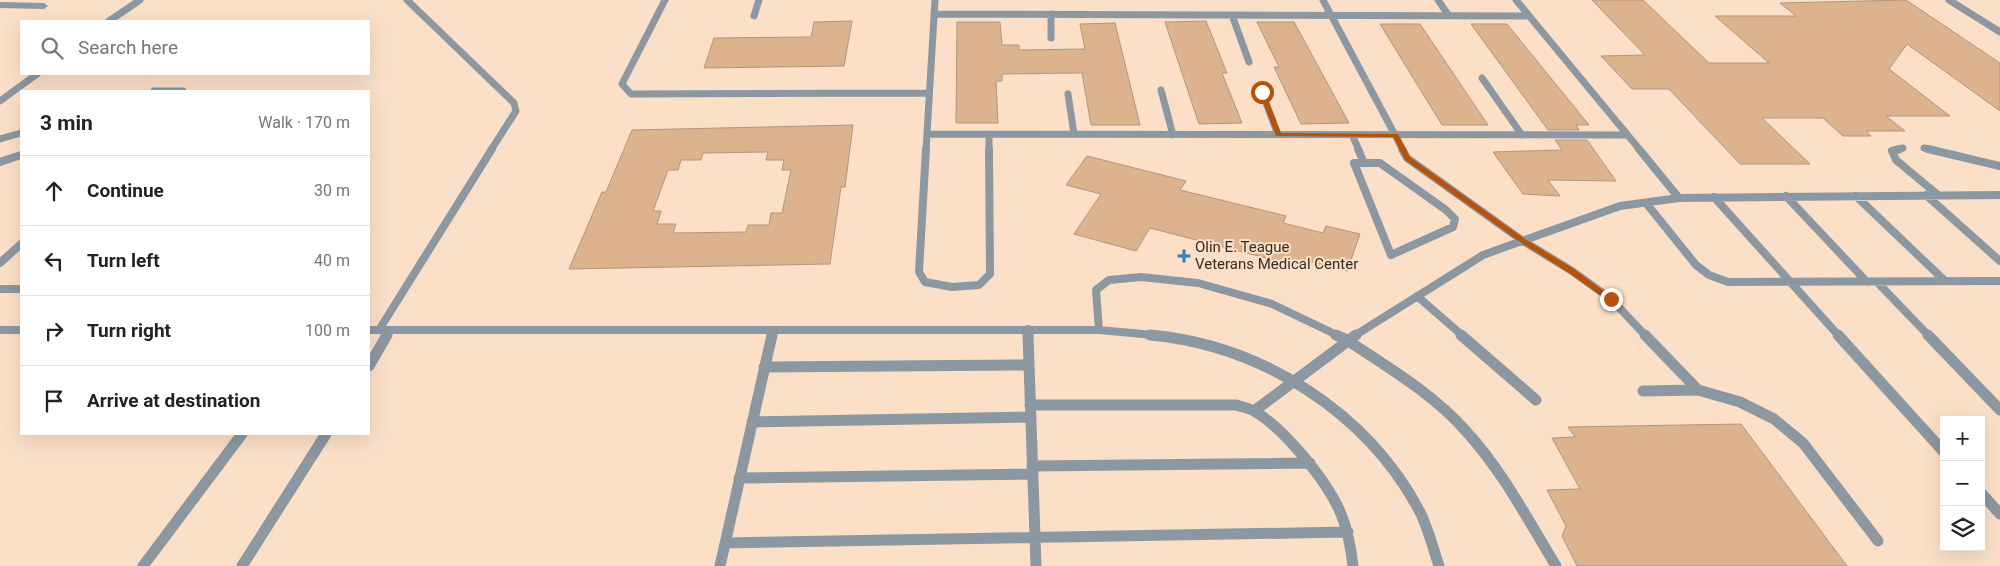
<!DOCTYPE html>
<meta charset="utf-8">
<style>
body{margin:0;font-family:Roboto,sans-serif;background:#f2f2f2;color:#222}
.controls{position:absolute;right:15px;bottom:15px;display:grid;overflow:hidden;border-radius:0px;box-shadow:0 5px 20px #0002}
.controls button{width:45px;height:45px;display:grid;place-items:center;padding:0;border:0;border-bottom:1px solid #e0e0e0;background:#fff;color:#222;font:25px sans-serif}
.stop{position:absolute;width:15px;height:15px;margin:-11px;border:4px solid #b45309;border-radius:50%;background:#fff}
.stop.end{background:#b45309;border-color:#fff;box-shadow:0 1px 5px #0008}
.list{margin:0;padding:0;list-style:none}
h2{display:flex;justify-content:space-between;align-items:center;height:65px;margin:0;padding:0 20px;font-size:21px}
h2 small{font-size:16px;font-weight:400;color:#767676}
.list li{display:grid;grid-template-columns:32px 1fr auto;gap:15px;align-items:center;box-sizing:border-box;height:70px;padding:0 20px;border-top:1px solid #e0e0e0}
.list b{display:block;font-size:19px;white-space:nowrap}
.list em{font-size:16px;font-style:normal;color:#767676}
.icon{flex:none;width:28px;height:28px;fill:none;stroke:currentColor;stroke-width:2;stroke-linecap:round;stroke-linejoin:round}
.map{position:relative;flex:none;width:2000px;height:566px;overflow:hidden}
.search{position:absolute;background:#fff;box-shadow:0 5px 20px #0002;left:20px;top:20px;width:350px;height:55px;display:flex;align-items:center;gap:12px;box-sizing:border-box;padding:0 18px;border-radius:0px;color:#767676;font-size:19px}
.panel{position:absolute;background:#fff;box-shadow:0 5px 20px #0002;left:20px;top:90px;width:350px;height:345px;border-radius:0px}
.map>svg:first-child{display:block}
</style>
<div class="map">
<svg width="2000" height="566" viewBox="0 0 2000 566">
<rect width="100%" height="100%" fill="#fbe0c7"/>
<path fill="#dcb38d" stroke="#af967f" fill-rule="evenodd" d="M1592,0H1643L1709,63H1769L1715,16H1796L1780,3L1906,0L2000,63V111L1907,44L1889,69L1950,116H1886L1905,131H1866L1871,136H1843L1823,118H1762L1810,164H1740L1669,89H1632L1601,56L1645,55Z
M852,21L844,66L704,68L714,38L811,37L814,22Z
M1206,21L1227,73H1222L1242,123L1199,124L1165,22Z
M957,22H1000L1002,45H1019V50L1085,49L1080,24L1115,23L1140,125H1091L1082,73L1002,74V81H996L998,123H956Z
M1257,22H1294L1349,123L1301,124L1274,67H1279Z
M1380,24H1420L1488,125H1442Z
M1471,24H1507L1589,125H1576L1579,130H1548Z
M853,125L845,187H841L830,264L569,269L602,192H606L632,130ZM768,152L766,160H784L782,170H791L782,213H771L769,225H748L746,232L673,233L676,224H657L661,211H653L668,170H678L681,160H701L703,153Z
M1555,140H1587L1616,181L1548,180L1560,196L1523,194L1493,152L1562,150Z
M1087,156L1186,181L1180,190L1286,216L1283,223L1323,233L1326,226L1360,234L1347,271L1304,260L1301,267L1150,228L1136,251L1074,234L1101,194L1066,185Z
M1741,424L1847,566H1577L1562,536L1566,526L1547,490L1580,489L1552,438L1575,437L1568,427Z"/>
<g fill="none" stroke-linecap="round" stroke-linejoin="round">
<path stroke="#8b98a1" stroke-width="7" d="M407,0L514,103L516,111L491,150
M665,0L622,84L631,94L929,93
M935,0L927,134L1627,135
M1323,0L1403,150
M1438,0L1449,16
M1516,0L1640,150
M1949,0L2000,32
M934,14L1528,16
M1051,14V38
M1232,15L1249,62
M754,16L759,0
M109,21L140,0
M1482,78L1522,135
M1161,90L1173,135
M154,91H183
M1262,92L1278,135
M1068,94L1074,134
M0,101L37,74
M989,134V150
M1352,135L1359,150
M0,139L21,133
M1924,148L1933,150
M926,150L927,134
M1895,150L1903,148"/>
<path stroke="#8b98a1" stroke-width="8" d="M926,149L919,272L925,282L952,287L979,285L990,274L989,149
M1358,149L1364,163
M1402,149L1407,158L1523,241L1572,271L1611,299L1646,336
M1639,149L1679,198
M1900,149L1892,151L1896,160L1938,195
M1928,149L2000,166
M0,162L21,155
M1354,163H1380L1446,210L1455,219L1453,227L1391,255Z
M1926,195L2000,261
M1786,196L1867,282
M1856,196L1945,281
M1714,197L1839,336
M1646,203L1696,265L1709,275L1728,282L2000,281
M0,263L21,244
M1877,282L1929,336
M0,289H21
M1417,296L1463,336
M1028,329V336
M0,330H21
M369,330H1099L1164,336
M379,330L492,149
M1099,330L1096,290L1109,280L1141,277L1198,283L1272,304L1339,336
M387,336L390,330
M772,336L773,330
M1354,336L1483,255L1620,206L1679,198L2000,195"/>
<path stroke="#8b98a1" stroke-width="11" d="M1028,335L1036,566
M1150,335C1262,345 1368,413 1420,512C1428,528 1433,548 1439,566
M1336,335L1347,340C1387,367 1432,393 1465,430C1502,470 1528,520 1556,566
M1461,335L1536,400
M1645,335L1698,390
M1838,335L1944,452
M1928,335L2000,410
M369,366L387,335
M764,367L1029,365
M1643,391L1698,390L1740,402L1774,419L1803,443L1878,541
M1030,405H1236C1242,407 1249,408 1254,411C1284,428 1328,482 1341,514C1348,531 1351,548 1353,566
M1254,411L1356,335
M752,422L1031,417
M1032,466L1310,463
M739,478L1032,474
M1981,493L2000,514
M725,543L1348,532
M143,566L242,434
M242,566L326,434
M720,566L772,335"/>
<path fill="#8b98a1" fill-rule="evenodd" d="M0,2L44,3L48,6L44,9L0,8Z
M0,97L5,98V102L0,103Z"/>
</g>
<path fill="#b45309" d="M1262,90L1265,92L1281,133L1398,134L1410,157L1525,239L1574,269L1615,299L1611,302L1608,301L1569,273L1520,242L1405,160L1393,137L1276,136L1259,92Z"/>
<path fill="#2c7fb0" stroke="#fbe0c7" stroke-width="2" d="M1181.5 248.5h5v5h5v5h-5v5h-5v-5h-5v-5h5z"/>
<g text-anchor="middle" stroke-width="4" stroke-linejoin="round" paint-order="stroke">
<g font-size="15" fill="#352b21" stroke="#fbe0c7" text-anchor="start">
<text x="1195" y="252">Olin E. Teague<tspan x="1195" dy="17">Veterans Medical Center</tspan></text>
</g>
</g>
</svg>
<div class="controls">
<button>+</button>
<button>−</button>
<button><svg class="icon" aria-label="layers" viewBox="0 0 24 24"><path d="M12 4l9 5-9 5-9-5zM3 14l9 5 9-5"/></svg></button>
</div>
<div class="stop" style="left:1262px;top:92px"></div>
<div class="stop end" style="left:1611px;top:299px"></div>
<div class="search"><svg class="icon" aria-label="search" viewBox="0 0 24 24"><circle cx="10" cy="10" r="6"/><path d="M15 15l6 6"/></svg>Search here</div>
<section class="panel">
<h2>3 min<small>Walk · 170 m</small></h2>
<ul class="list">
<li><svg class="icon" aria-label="ahead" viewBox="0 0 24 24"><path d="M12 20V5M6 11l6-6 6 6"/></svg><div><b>Continue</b></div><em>30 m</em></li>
<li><svg class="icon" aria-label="left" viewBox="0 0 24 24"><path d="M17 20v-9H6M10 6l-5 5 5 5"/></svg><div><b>Turn left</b></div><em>40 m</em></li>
<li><svg class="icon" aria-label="right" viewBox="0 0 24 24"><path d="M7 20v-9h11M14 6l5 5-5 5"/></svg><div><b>Turn right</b></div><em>100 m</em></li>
<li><svg class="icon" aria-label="arrive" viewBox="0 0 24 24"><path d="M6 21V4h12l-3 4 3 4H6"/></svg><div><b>Arrive at destination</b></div></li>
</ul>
</section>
</div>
